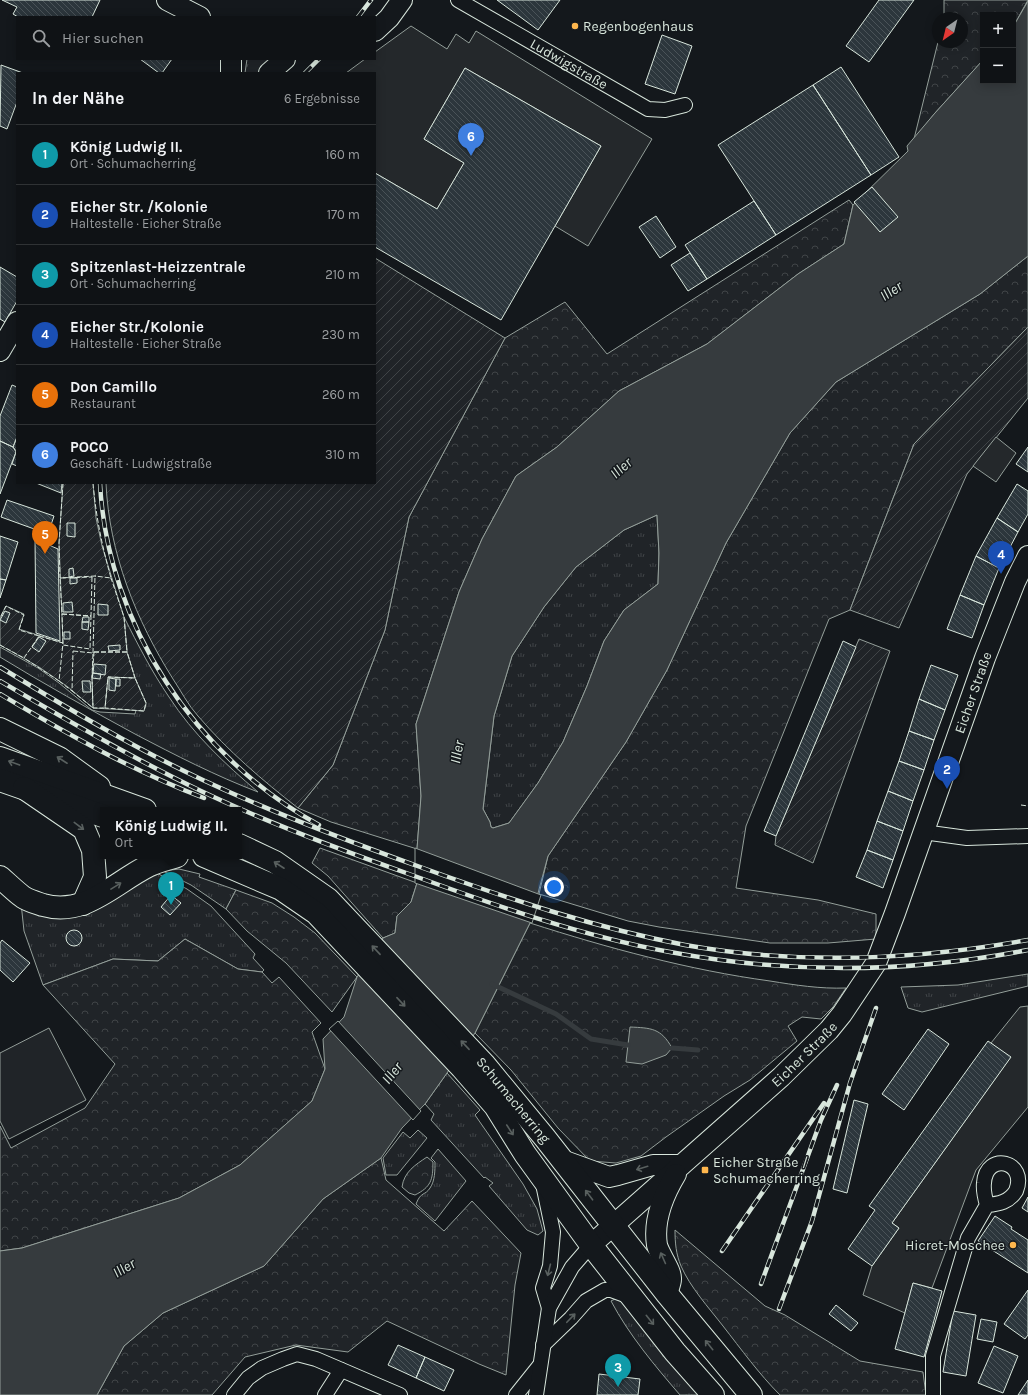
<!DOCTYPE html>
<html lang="de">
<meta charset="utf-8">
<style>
body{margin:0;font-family:Karla,sans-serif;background:#181b1e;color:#f1f3f6}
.controls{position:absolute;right:12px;top:12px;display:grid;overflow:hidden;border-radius:0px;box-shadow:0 2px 10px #0003}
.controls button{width:36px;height:36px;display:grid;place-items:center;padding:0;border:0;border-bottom:1px solid #2f3234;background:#0f1215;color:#f1f3f6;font:20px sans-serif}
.compass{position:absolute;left:932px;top:12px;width:36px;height:36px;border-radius:50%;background:#0f1215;box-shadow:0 2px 10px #0003;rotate:215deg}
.you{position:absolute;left:554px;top:887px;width:14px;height:14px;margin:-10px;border:3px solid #fff;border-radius:50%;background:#1a73e8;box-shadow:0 0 0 6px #1a73e833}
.badge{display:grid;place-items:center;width:26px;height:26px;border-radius:50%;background:#ffb74d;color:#fff;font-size:13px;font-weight:700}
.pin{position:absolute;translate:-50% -33px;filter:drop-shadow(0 1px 2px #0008)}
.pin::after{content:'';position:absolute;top:21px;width:14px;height:12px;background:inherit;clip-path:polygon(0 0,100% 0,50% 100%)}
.popup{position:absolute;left:100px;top:807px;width:142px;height:52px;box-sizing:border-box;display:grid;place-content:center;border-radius:0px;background:#0f1215;filter:drop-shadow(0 1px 3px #0005);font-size:13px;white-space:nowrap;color:#9b9ea0}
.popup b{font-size:15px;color:#f1f3f6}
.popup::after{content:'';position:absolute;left:50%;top:100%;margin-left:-8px;border:8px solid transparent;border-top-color:#0f1215}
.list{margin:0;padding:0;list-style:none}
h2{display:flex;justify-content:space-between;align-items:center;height:52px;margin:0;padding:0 16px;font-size:17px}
h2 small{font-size:13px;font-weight:400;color:#9b9ea0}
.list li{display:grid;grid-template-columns:26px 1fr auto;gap:12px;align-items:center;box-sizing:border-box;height:60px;padding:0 16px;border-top:1px solid #2f3234}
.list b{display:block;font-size:15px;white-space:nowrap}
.list p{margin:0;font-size:13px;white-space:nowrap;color:#9b9ea0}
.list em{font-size:13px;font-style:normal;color:#9b9ea0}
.icon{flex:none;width:22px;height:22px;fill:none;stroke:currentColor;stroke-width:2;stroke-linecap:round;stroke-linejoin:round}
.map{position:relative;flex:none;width:1028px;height:1395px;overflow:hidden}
.search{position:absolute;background:#0f1215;box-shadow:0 2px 10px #0003;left:16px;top:16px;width:360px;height:44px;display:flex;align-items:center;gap:10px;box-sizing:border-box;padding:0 14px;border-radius:0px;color:#9b9ea0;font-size:15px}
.panel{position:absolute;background:#0f1215;box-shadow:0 2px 10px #0003;left:16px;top:72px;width:360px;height:412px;border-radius:0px}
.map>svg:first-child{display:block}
</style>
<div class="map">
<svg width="1028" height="1395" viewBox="0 0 1028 1395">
<defs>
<pattern id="grass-tufts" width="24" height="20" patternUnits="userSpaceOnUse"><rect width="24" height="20" fill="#202428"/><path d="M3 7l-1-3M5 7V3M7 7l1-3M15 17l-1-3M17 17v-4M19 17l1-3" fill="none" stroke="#404447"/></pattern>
<pattern id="forest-crowns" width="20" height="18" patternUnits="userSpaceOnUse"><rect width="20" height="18" fill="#202428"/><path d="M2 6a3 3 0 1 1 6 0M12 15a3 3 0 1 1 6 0" fill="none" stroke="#404447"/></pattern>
<pattern id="garden-furrows" width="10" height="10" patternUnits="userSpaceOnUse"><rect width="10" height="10" fill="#202428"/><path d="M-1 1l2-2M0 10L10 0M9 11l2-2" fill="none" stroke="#404447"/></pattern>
<pattern id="building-back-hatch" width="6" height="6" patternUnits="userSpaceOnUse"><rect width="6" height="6" fill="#2c363c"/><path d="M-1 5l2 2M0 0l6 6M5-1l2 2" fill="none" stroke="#4a5358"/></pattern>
</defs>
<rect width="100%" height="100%" fill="#14181c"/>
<path fill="url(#grass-tufts)" stroke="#939e99" d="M247,59H280L263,73H245Z
M657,515L659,553L658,584L624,610L604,641L587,686L563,742L538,783L509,823L493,828L491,827L490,822L483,809L494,716L512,656L544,607L576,567L624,530Z
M124,617C138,645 152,672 169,697C193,734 225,764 258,792C216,776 175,755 135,734C89,709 44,684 0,657V647L38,668L59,683L92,710L100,712L135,714L136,710L144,711L146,703L135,678L127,652Z
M179,869L200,874L199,877L236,890L226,909L191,885L163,871Z
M153,871L187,889L211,906L255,954L253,958L264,970L262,972L238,969L185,939L158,961L113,959L43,985L24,931L21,903L35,909Z
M1028,974V986L922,1012L908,1008L901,987L958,985Z
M447,1073L480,1110L475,1115L523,1184L537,1209L543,1231L538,1235L527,1230L489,1186L493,1183L485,1177L484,1178L431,1120L434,1114L425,1104Z
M418,1130L427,1138L397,1175H386L383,1158L403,1132L410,1138Z
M438,1149L466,1181L435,1221L416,1204C421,1191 425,1196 430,1188C435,1181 435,1170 435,1162L431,1158Z
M617,1298L626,1302L704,1395H680C655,1366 629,1335 611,1301Z"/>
<path fill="url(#forest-crowns)" stroke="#939e99" d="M944,0H1028L1013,27V15H983V60L935,113L914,139L938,42H962V18H944Z
M849,200L853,205L844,244L798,274L707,344L619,391L557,447L516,476L482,539L459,592L416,724L421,796L417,849L331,822L298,808L333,765L385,630L409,517L505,338L565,302L607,354Z
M1028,256V327L914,444L850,610L829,619L746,826L736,888L818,900L876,914V939L828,943H770L659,927L628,921L539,894L548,856L626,742L667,670L726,543L790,433L836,382L980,294Z
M320,848L417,883L411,902L397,916L395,933L383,938L328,876L312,863Z
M236,890L272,903L294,917L315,933L357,977L332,1012L286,963L247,931L226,909Z
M530,923C608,948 689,970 770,981C795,985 820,989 846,988L833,1007L821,1019L802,1017L788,1026L797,1041L750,1080L724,1096L666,1137L641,1156L616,1163L590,1161L558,1128L511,1070L475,1033Z
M185,939L238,969L262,972L272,983L279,977L321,1023L312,1032L325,1069L312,1101L240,1165L179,1198L22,1248L0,1251V1126L11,1148L85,1108L115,1064L43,985L113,959L158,961Z
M427,1157L433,1162C433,1180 431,1187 415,1195L409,1193L402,1187C404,1172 415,1165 427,1157Z
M381,1158L386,1180L444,1231L472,1201L521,1253L515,1285L506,1375L479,1364L387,1321L348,1352L296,1345L245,1357L212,1395H97L124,1346L163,1313L264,1266L323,1199Z
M675,1230L765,1306L785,1315L860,1361L923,1372L926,1395H780C759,1374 741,1349 723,1326C709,1308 690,1287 681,1266C676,1254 675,1243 675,1230Z"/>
<path fill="url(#garden-furrows)" stroke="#939e99" d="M375,258L505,338L409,517L385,630L333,765L298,808C262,780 228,751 198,716C188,705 181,691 173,679C136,620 109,553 106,483H375Z
M1028,327V398L967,474L899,628L850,610L914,444Z
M63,483H93L96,518L102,546L124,617L127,652L135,678L146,703L144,711L93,708L68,687L39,667L0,645V618L6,606L24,614L19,629L63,643L59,543Z
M859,639L890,651L813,863L775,845L776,836Z"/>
<path fill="#202428" stroke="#939e99" d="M49,1028L86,1100L9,1139L0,1121V1053Z"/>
<path fill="#24282b" stroke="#939e99" d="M411,26L447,49L456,34L469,43L476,31L652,139L588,246L555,226L601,146L465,68L424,139L464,163L437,209L375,173V73H346L365,59H375V52Z
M996,437L1016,453L996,482L973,466Z
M1028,1006V1107L976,1170L932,1288L913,1283L905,1313L863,1295L872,1266L899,1228L892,1223L1010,1058L991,1043L1020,1007Z"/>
<path fill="#363b3e" stroke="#939e99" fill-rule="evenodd" d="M1028,1V256L980,294L836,382L790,433L726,543L667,670L626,742L548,856L530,923L475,1033L447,1073L425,1104L402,1128L381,1158L323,1199L264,1266L163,1313L124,1346L97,1395H0V1251L22,1248L179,1198L240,1165L312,1101L325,1069L323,1039L344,1017L357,977L383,938L395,933L397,916L411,902L417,883V849L421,796L416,724L459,592L482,539L516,476L557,447L619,391L707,344L798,274L844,244L853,205L908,151L907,146L935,113L983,60V81H1013V27ZM657,515L659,553L658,584L624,610L604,641L587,686L563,742L538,783L509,823L493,828L491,827L490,822L483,809L494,716L512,656L544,607L576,567L624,530Z
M630,1027C651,1028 661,1028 672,1048L666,1055L642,1064L626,1062Z"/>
<path fill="#14181c" stroke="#939e99" d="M415,848L541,895L532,923L415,883Z
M338,1021L421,1111L413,1120L329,1029Z"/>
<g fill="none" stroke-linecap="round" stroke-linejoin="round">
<path stroke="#363b3e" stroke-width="5" d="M492,984L556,1014L591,1039L628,1045
M672,1048L698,1050"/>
</g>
<path fill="url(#building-back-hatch)" stroke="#d8e6dc" d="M2,0H100L92,17H18L13,14L17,7Z
M497,0H560L538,30Z
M879,0H914L869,62L846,46Z
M662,35L692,46L675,94L645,84Z
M140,59H172L162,73H159Z
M1,65L23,73H17V102L7,129L0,126Z
M841,67L899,157L871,175L813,85Z
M465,68L601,146L501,320L375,247V173L437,209L464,163L424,139Z
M813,85L871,175L776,235L718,145Z
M872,187L898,217L880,232L854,202Z
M754,201L776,235L707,279L685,245Z
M656,216L676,247L660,258L639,227Z
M690,253L707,279L688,291L671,265Z
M0,267L17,277V301L5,322L0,319Z
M12,385L17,387V437L13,447L0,441V416Z
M17,437V452L13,447Z
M0,441L13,447L16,452L0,494Z
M1028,447V472L1016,464Z
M16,452H17V466L12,464Z
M36,483H62L61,493Z
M1017,484L1028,491V514L1018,532L997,518Z
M7,500L54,516L48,534L1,517Z
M997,518L1018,532L999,568L976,556Z
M67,523H75V537L67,536Z
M0,536L18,542L6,580L0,579Z
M35,539L58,549L60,641L36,633Z
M976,556L999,568L984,605L960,595Z
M73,568L74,576L69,577V569Z
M70,578H77V583L70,584Z
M0,579L6,580L0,598Z
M960,595L984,605L972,638L947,629Z
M72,602L73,612H63V603Z
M98,604L108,605V615H98Z
M5,611L10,613L6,623L0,620Z
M83,617H89V622H82Z
M82,622H89L88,630L82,629Z
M64,632H70V639H64Z
M39,637L46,641L39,652L32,647Z
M843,641L856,647L776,836L764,831Z
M120,645V650L109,651L108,646Z
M94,664L106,665L105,675L93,673Z
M931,665L958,675L945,710L919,699Z
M93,673L101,674L100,679L92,678Z
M109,678L116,679L115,691L109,690Z
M116,679H120V686H116Z
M82,681H90L91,692H83Z
M919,699L945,710L934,740L909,731Z
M909,731L934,740L924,770L899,761Z
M899,761L924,770L913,801L888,791Z
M888,791L913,801L903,831L877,821Z
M877,821L903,831L893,860L867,850Z
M867,850L893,860L883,888L856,877Z
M171,895L181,903L170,915L161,907Z
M66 938a8 8 0 1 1 16 0a8 8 0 1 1-16 0Z
M2,940L30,963L13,982L0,970V943Z
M928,1029L949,1044L904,1110L882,1094Z
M988,1041L1011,1057L892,1223L899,1228L872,1266L848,1249L875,1210L869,1206Z
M854,1100L868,1104L847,1193L833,1189Z
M1028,1197V1212L1022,1208Z
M995,1216L1012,1227L1011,1229L1028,1240V1273L978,1241Z
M913,1283L942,1291L924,1357L895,1349Z
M1028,1290V1335L1025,1339L1004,1324Z
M836,1305L858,1323L851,1331L829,1314Z
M953,1311L976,1315L966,1376L943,1372Z
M981,1319L997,1322L993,1342L977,1339Z
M398,1345L425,1357L416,1378L388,1365Z
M994,1346L1018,1356L1003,1393L978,1383Z
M425,1357L454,1370L444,1391L416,1378Z
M599,1374L640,1379L638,1395H597Z
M1028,1380V1395H1018Z"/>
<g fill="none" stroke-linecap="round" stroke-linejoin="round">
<g stroke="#d8e6dc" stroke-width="16">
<g id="street">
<path id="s1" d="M458,0L648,109L665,110L685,105"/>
<path d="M923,832L967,838L1028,836"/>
<path d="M543,1184L553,1232L550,1266L543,1288L549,1308"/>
<path d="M543,1345L571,1318L586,1301L605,1290H611L630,1297"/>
<path d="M234,1395L248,1378L262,1368L283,1359L297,1354L316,1359L400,1395"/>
<path d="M325,1395L341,1370"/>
<path d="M516,1395L540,1365"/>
<path d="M536,1395L549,1308L572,1267L591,1245"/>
<path d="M933,1395V1356L968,1238L987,1205C985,1198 983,1191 984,1183C986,1151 1028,1161 1016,1191C1009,1202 999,1204 987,1205"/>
</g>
</g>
<g stroke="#d8e6dc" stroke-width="22">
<g id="secondary">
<path d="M167,0L200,17"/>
<path d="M375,31L389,18L402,0"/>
<path d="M231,59V73"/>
<path d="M269,73L285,59"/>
<path d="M0,351L17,322"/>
<path d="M562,1160L609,1177L618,1175L653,1165H681"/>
<path id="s2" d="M591,1245L781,1077L829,1030L842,1014L876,963L895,913L985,658L1015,582L1028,556"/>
<path d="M667,1294C668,1289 671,1284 671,1279C672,1271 659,1254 657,1245C653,1220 664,1194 676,1174"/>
</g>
</g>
<g stroke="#d8e6dc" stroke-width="24">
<g id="primary">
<path d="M0,729L59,758L99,787"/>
<path d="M0,758L145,810"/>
<path d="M0,780L103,816"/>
<path d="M24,788L84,829L93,850L95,877L83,904"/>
<path id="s3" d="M239,845L275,862L328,899L484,1064L545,1138L667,1294L751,1395"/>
<path d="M204,856L281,889L316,913L462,1068L495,1106L525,1154L591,1245L675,1352L713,1395"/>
<path d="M0,877C8,884 15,891 23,897C29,901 37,903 43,905C85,917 114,883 148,866C157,861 168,859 177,856"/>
</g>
</g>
<use href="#street" stroke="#14181c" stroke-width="14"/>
<use href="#secondary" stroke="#14181c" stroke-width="20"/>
<use href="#primary" stroke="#14181c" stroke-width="22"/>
<g stroke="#d8e6dc" stroke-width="4.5">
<path id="rail" d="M358,17L371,0
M305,73L319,59
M100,483C107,624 196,758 319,825
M0,667C67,708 134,748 205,781C276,814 350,842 423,868C509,899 596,928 685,945C798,965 916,960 1028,940
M0,681C66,720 132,758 201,791C268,823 338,849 409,874C494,905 581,936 670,952C788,974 910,973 1028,950
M0,694C65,733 133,771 204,798
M722,1251L824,1103
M761,1284L821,1120L837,1085
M779,1309L812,1221L850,1083L876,1008"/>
</g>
<use href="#rail" stroke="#14181c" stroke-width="3" stroke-dasharray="9" stroke-linecap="butt"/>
<path stroke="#d8e6dc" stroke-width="1" stroke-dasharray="5 2" stroke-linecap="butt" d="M63,483L59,543L60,578L95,576L111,578C102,546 96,517 93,483
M92,577L91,616L62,614L60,578Z
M62,614L91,616L90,649L63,645Z
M1,616L6,606L24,615L19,630L39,636
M39,636L63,643L59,681L24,658Z
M0,645L24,658
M73,651L93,653L92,678L93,708L72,691Z
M94,652H127L124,617L111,578H109
M94,652H127L135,678L108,677L105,708H93L92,678Z
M93,653L95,576H96
M108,677L135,678L146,703L144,711L105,708Z
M59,681L72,691
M1021,805L1028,806"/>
</g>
<defs><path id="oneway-shaft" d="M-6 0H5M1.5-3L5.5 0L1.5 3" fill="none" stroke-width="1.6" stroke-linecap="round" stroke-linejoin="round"/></defs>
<g stroke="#59605f">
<use href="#oneway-shaft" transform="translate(62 760) rotate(-147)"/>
<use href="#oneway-shaft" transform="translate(14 763) rotate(-160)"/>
<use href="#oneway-shaft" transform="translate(79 826) rotate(37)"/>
<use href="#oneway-shaft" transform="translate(279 865) rotate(-147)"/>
<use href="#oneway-shaft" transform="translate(116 886) rotate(-32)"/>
<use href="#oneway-shaft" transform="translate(376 950) rotate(-133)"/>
<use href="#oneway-shaft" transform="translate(401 1002) rotate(47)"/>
<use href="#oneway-shaft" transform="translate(465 1045) rotate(-133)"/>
<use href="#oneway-shaft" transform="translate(510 1130) rotate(57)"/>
<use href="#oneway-shaft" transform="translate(642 1168) rotate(163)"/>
<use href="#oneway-shaft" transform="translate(589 1195) rotate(-127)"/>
<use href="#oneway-shaft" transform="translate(663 1258) rotate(-114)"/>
<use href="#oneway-shaft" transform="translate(549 1270) rotate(104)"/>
<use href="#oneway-shaft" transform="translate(571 1318) rotate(-46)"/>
<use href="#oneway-shaft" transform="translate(650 1320) rotate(51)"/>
<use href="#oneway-shaft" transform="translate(709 1345) rotate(-129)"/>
</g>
<g fill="#ffb74d" stroke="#14181c" stroke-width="1.5">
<circle cx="575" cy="26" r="4"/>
<rect x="701" y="1166" width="8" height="8" rx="2"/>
<circle cx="1013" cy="1245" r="4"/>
</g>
<g text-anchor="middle" stroke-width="3" stroke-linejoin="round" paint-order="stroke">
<g font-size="14" fill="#d8e6dc" stroke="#14181c" text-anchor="start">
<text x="583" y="31">Regenbogenhaus</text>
<text x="713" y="1167">Eicher Straße /<tspan x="713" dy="16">Schumacherring</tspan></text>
<text x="1005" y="1250" text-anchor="end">Hicret-Moschee</text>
</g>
<g font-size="14" fill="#d8e6dc" stroke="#14181c">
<text dy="5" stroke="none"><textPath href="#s1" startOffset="128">Ludwigstraße</textPath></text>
<text dy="5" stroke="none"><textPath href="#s2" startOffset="690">Eicher Straße</textPath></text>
<text dy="5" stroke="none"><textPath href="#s2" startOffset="286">Eicher Straße</textPath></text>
<text dy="5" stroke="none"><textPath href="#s3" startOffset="378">Schumacherring</textPath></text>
</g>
<g font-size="15" font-style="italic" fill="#d8e6dc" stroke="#14181c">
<text transform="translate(891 291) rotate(-33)" y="5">Iller</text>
<text transform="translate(621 468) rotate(-41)" y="5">Iller</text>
<text transform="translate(457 752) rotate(-79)" y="5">Iller</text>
<text transform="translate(392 1073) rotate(-51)" y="5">Iller</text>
<text transform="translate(124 1268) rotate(-31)" y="5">Iller</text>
</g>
</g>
</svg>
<div class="controls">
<button>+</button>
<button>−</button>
</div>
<svg class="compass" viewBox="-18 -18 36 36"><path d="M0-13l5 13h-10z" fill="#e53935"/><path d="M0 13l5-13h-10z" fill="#9b9ea0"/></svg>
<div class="you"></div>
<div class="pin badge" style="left:171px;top:905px;background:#0f9aa8">1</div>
<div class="popup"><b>König Ludwig II.</b>Ort</div>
<div class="pin badge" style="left:947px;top:789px;background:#1a4fb4">2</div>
<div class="pin badge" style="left:618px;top:1387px;background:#0f9aa8">3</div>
<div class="pin badge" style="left:1001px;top:574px;background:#1a4fb4">4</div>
<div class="pin badge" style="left:45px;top:554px;background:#e8710a">5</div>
<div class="pin badge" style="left:471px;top:156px;background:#3f7fe0">6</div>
<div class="search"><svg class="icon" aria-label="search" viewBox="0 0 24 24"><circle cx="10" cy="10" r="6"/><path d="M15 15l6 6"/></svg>Hier suchen</div>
<section class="panel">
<h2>In der Nähe<small>6 Ergebnisse</small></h2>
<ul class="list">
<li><span class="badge" style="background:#0f9aa8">1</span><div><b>König Ludwig II.</b><p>Ort · Schumacherring</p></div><em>160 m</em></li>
<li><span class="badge" style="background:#1a4fb4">2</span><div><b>Eicher Str. /Kolonie</b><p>Haltestelle · Eicher Straße</p></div><em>170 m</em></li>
<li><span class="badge" style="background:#0f9aa8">3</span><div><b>Spitzenlast-Heizzentrale</b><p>Ort · Schumacherring</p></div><em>210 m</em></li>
<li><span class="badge" style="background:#1a4fb4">4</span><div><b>Eicher Str./Kolonie</b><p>Haltestelle · Eicher Straße</p></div><em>230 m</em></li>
<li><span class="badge" style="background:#e8710a">5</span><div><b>Don Camillo</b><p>Restaurant</p></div><em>260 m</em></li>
<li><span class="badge" style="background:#3f7fe0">6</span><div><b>POCO</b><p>Geschäft · Ludwigstraße</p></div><em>310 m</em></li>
</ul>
</section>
</div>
